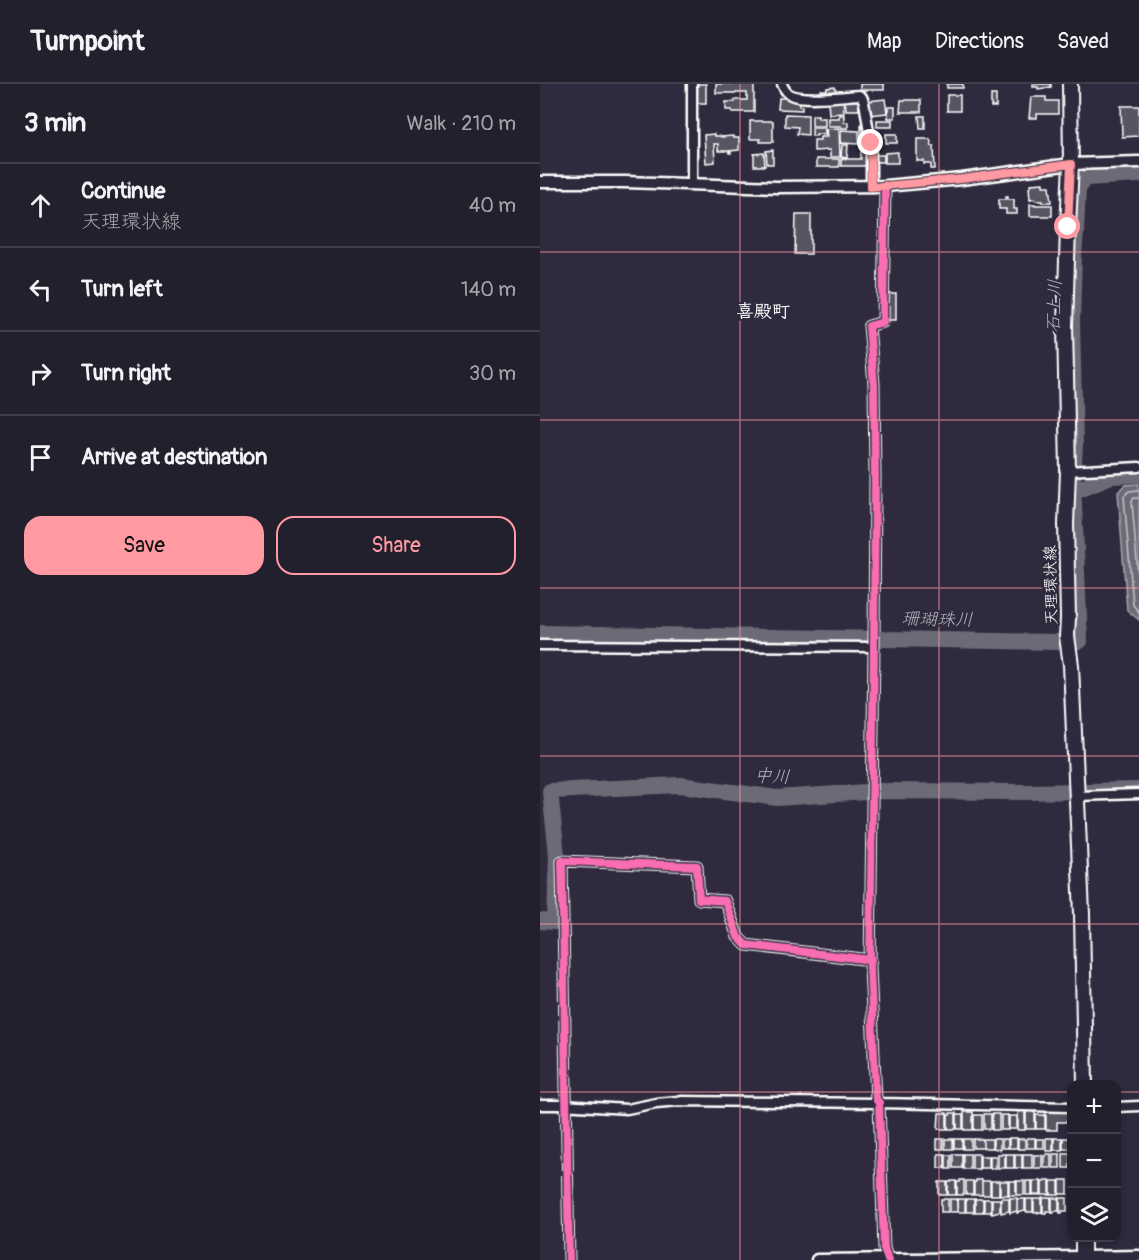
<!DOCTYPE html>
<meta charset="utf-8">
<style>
body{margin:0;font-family:Pangolin,"Klee One",sans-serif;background:#2b2836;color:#f1f3f6}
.controls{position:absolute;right:18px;bottom:18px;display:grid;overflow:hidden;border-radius:12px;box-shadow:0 3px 9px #0003}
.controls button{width:54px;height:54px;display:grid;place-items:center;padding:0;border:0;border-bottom:2px solid #403e4a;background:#23202e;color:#f1f3f6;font:30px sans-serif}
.stop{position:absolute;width:18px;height:18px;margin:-14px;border:4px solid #ff9aa2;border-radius:50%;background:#fff}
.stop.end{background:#ff9aa2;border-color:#fff;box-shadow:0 2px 6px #0008}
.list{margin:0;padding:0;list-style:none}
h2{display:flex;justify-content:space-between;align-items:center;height:78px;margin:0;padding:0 24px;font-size:26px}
h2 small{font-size:20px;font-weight:400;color:#a3a3aa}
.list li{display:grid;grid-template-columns:39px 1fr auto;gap:18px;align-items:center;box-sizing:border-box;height:84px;padding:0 24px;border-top:2px solid #403e4a}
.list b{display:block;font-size:22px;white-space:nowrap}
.list p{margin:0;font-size:20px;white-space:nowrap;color:#a3a3aa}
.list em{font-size:20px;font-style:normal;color:#a3a3aa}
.actions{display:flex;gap:12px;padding:18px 24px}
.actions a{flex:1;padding:14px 0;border:2px solid #ff9aa2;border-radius:18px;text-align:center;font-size:21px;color:#ff9aa2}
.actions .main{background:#ff9aa2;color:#111}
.icon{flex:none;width:33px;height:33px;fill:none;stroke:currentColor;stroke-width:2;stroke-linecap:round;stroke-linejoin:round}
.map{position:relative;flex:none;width:599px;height:1176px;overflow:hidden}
header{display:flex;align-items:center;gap:36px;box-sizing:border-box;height:84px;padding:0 30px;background:#23202e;border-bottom:2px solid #403e4a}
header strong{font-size:28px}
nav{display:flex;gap:33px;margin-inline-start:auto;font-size:21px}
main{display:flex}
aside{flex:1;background:#23202e}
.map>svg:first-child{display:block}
</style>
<header>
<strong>Turnpoint</strong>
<nav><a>Map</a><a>Directions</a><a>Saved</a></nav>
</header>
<main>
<aside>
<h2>3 min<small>Walk · 210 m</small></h2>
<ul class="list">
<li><svg class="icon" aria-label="ahead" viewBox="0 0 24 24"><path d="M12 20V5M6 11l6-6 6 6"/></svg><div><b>Continue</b><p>天理環状線</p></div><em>40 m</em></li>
<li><svg class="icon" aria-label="left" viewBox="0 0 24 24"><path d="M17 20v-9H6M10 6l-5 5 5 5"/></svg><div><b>Turn left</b></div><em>140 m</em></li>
<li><svg class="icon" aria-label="right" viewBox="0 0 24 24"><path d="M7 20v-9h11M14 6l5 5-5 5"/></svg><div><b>Turn right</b></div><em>30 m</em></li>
<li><svg class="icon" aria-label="arrive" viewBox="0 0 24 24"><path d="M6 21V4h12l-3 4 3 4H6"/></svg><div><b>Arrive at destination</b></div></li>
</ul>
<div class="actions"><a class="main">Save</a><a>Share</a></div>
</aside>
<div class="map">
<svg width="599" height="1176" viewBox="0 0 599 1176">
<rect width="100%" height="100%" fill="#2f2a3d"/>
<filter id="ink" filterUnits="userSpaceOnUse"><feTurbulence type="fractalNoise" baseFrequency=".0167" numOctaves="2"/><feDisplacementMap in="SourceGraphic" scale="12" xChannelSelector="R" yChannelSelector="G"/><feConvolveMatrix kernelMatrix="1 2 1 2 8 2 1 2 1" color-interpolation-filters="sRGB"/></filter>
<g filter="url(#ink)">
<path fill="#6d6a77" stroke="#a7a6ad" stroke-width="1.5" d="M599,400V536L587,526L578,408L586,401Z"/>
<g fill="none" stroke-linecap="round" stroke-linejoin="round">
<path stroke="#c5c3c9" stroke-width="1.5" d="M599,406L589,407L584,412L593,521L599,528
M599,414H594L592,417L599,503"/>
<path stroke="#6d6a77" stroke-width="16" d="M534,407L571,392L599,391
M0,549L517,558L540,557L533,396L535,361L532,238L534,172L536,148L538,104L546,94L599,91
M0,837L15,838L17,771L10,707L140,701L237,714L341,707L486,708L599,706"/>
</g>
<path fill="#595564" stroke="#fff" stroke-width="1.5" d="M153,0H166V19H153Z
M176,0H214V28H192V26H186V18H195V16H207V9H176Z
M320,0H344V6H320Z
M407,0H423V4H407Z
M493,0H511V3L498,5V3H493Z
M295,3L296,10H282L281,6H287V4Z
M407,11H420V27H407Z
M451,11H456V23H451Z
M491,13H506V17H518V30H497V34H489Z
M239,14H260L259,22H262V26L238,25Z
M298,15H303L304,29L289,30L288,18H298Z
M305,15H319V26H306Z
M345,15L347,29L329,31L328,17Z
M361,16H381V28H360Z
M581,22H599V52L582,53Z
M348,23H355V34H348Z
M245,30L268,31V51L257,50L258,43L245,42Z
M272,31H278V34H285V42H272Z
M299,31H304V38H308V44H301V42H288V34H299Z
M379,32H385V44H380Z
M337,36H352V43H337Z
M210,37H233V58H220V55H210Z
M321,41H326L327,46V82H301V75H321Z
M272,44H285V50H276V52H272Z
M299,44L300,73H290V66L274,67V56H280V53H287L286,45Z
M301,46L319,47V60L301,59Z
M174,50V52H180L181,53L193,52V54H199V66L190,67L191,69H189V67H178V60H174L175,78L166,79L164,51Z
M346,50H357V59H346Z
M377,55H390L392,62H394L395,85H391V80H384V77H377Z
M302,61H308L307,74L301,73Z
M233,66V80H227L226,67Z
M358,68V79H345V69Z
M224,69L225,82H214V70Z
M333,71H344V78H333Z
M276,75H299V83H276Z
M503,99V102H510L512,118H503V116H496L495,114L490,115L489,103L491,102V100Z
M466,112H468V115H474V125H477V130H466V125H459V115H466Z
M490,120H495V121H512V132H490Z
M256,130H271V170H255Z
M349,210H356V236H348Z
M478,1027H485V1046H478Z
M486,1027H495V1045H486Z
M424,1028H433V1046H424Z
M506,1028H532V1038H517V1046H506Z
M399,1029H407V1045H398Z
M410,1029H416V1045H408V1031H410Z
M444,1030H451V1045H444Z
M452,1030H459V1046H452Z
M417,1031H423V1045H417Z
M434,1031H442V1046H434Z
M461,1031H468V1046H461Z
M496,1031H505V1045H496Z
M469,1032H477V1045H469Z
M469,1054H477V1064H469Z
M487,1054H495V1064H487Z
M506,1054H513V1067H506Z
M514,1054H522V1066H514Z
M523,1054H530V1065H523Z
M397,1055H403V1065H397Z
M405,1055H413V1065H405Z
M414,1055H422V1064H414Z
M423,1055H431V1065H423Z
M433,1055H443V1064H433Z
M443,1055H452V1064H443Z
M453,1055H460V1066L453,1064Z
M462,1055H468V1064H462Z
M478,1055H485V1065H478Z
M496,1055H504V1064H496Z
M523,1069H530V1084H523Z
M398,1070H405V1084H398Z
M413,1070H422V1084H413Z
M423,1070H430V1085H423Z
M432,1070H439V1085H432Z
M458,1070H465V1084H458Z
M466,1070H474V1084H466Z
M475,1070H482V1084H475Z
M483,1070H492V1084H483Z
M506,1070H511V1084H504V1072H506Z
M513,1070H520V1084H513Z
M406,1071H411V1085H406Z
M494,1071H502V1084H494Z
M440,1072H449V1084H440Z
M450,1072H456V1084H450Z
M420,1096H424V1111H417V1098H420Z
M436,1096H442V1111H434V1098H436Z
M505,1096H510V1111H502V1098H505Z
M520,1096H528V1110H520Z
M411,1097H416V1111H408V1098H411Z
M426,1097H433V1111H426Z
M442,1097H450V1111H442Z
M451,1097H459V1111H451Z
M460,1097H468V1111H460Z
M469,1097H476V1111H469Z
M477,1097H484V1111H477Z
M486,1097H492V1111H486Z
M493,1097H501V1111H493Z
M511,1097H519V1111H511Z
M399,1098H407V1111H399Z
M461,1114H469V1127L461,1129Z
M470,1114H477V1127L470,1129Z
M503,1114H511V1127H506V1129H503Z
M512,1114H519V1127H514V1129H512Z
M520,1114H527V1127H522V1129H520Z
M401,1115H408V1128H401Z
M410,1115H417V1128H410Z
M418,1115H425V1128H418Z
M426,1115H434V1128H426Z
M435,1115H443V1128H435Z
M444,1115H451V1128H444Z
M452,1115H460V1127L452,1129Z
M477,1115H485V1127L477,1129Z
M486,1115H493V1128H486Z
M494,1115H502V1128L494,1129Z"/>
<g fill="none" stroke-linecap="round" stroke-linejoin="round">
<g stroke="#fff" stroke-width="13">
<path id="minor" d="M242,0C244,5 246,9 251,11C265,17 303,12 319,11L322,13L324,18L331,59V103
M152,100V0
M345,102L343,238L329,242L334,300L335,393L334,563L330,883L336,1015L339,1019L344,1164L348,1176
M528,387L599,383
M0,561L334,563
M537,712L599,710
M0,1021H22L87,1025L116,1019L139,1017L339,1019L532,1023
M576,1023L599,1022
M29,1176L22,777L157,782L159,815L185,817L198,853L206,861L331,876"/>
</g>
<g stroke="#fff" stroke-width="15">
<path id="tertiary" d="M0,98H85L237,103L345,102L422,95L531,80L599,78
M277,1176L543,1173L599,1172"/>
</g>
<g stroke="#fff" stroke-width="18">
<path id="primary" d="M530,0L531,80L528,143L525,242L528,387L526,440L528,534L527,552L531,581L542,830L545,1000
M543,1176V1154"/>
</g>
<use href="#minor" stroke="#2f2a3d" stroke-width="8"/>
<use href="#tertiary" stroke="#2f2a3d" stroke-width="10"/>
<use href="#primary" stroke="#2f2a3d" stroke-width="14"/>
<g stroke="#2f2a3d" stroke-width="11">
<path id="cycleway" d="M345,102L343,238L329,242L334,300L335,393L334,563L330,883L336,1015L339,1019L344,1164L348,1176
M29,1176L22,777L157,782L159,815L185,817L198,853L206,861L331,876"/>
</g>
<use href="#cycleway" stroke="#f96db3" stroke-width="8"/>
</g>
</g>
<g fill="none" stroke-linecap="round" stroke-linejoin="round" filter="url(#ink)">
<path stroke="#ff9aa2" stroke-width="8" d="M331,59V103L422,95L531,80L528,143"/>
</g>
<path fill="none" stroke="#ff9aa2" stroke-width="1.5" stroke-opacity="0.55" d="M200,0V1176M399,0V1176M0,168H599M0,336H599M0,504H599M0,672H599M0,840H599M0,1008H532M576,1008H599"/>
<g text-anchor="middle" stroke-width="4.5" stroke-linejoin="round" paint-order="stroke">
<g font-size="16" fill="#fff" stroke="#2f2a3d">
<text transform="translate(510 501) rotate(-91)" y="6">天理環状線</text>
</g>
<g font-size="18" font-style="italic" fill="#b6b4bb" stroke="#2f2a3d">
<text transform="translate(514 222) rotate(-88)" y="6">石上川</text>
<text transform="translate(397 535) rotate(1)" y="6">珊瑚珠川</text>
<text transform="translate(232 692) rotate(3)" y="6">中川</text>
</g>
<g font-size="18" font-weight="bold" fill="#fff" stroke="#2f2a3d">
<text x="223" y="233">喜殿町</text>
</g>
</g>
</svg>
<div class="controls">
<button>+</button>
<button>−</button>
<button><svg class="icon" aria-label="layers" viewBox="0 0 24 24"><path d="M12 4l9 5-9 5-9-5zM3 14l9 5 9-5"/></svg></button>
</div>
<div class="stop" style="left:528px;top:143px"></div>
<div class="stop end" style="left:331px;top:59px"></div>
</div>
</main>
